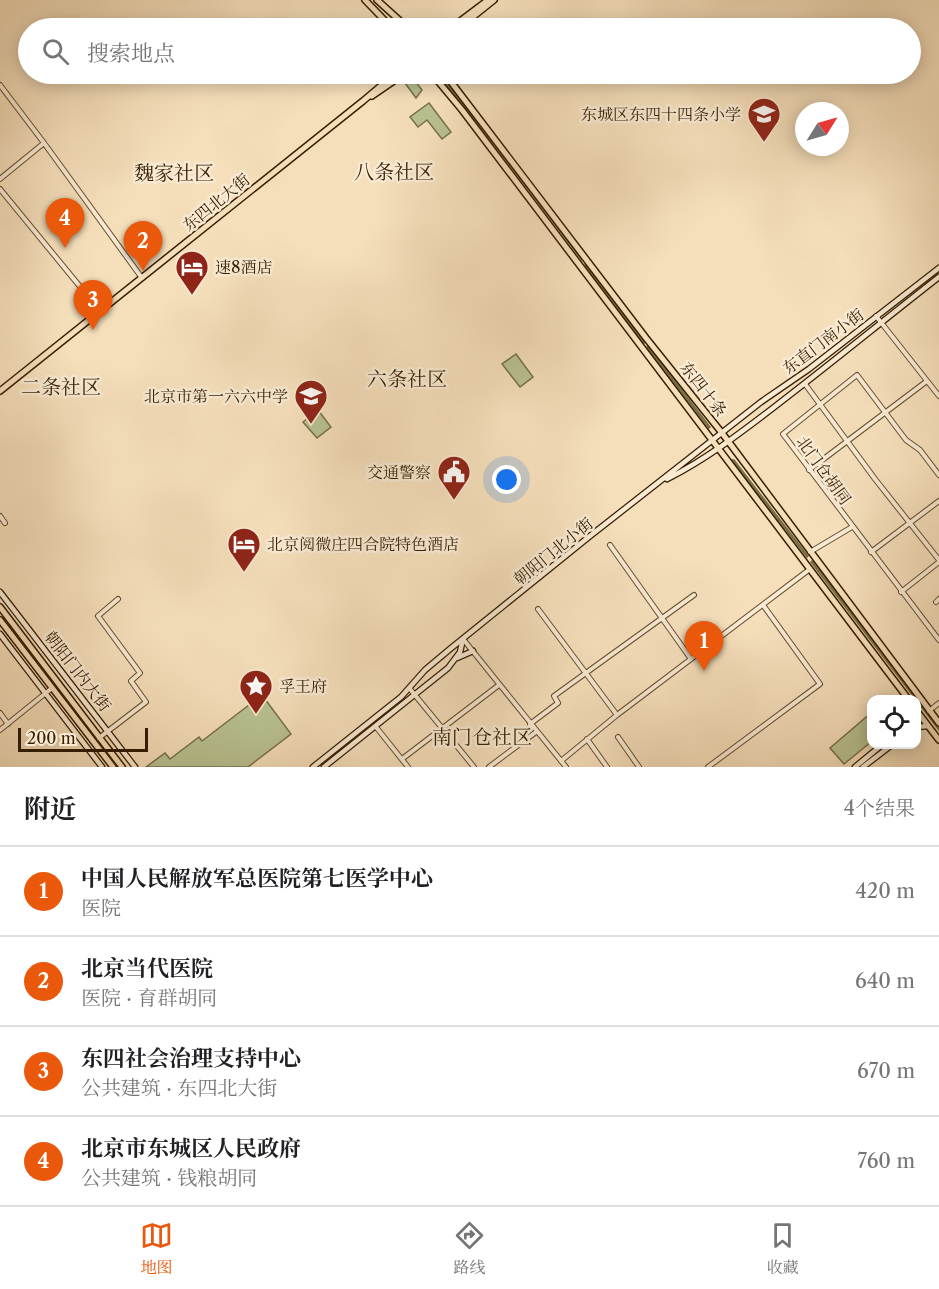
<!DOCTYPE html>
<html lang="zh">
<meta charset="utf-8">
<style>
body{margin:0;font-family:"Libre Caslon Text","Noto Serif SC",serif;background:#f6f6f6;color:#202124}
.controls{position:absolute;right:18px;bottom:18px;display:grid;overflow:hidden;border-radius:12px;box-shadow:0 3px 15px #0003}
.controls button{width:54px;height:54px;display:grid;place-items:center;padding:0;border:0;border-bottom:2px solid #e0e0e0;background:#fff;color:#202124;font:30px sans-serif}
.compass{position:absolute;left:795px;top:102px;width:54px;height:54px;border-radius:50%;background:#fff;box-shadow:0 3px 15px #0003;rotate:53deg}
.scale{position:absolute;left:18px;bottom:15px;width:130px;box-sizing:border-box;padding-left:6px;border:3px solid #371e00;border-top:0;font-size:16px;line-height:21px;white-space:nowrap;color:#371e00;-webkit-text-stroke:4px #f8ead3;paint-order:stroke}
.you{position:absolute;left:507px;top:480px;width:21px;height:21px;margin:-15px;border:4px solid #fff;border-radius:50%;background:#1a73e8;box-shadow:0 0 0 9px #1a73e833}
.badge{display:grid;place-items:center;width:39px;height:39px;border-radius:50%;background:#ea580c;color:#fff;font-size:20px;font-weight:700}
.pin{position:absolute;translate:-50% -50px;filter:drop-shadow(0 2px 3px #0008)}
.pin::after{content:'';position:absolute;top:32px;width:21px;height:18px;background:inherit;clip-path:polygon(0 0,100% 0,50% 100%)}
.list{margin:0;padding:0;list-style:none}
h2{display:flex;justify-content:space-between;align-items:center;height:78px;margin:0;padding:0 24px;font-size:26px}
h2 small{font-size:20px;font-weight:400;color:#757577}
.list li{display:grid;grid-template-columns:39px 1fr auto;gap:18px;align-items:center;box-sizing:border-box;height:90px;padding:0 24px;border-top:2px solid #e0e0e0}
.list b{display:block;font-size:22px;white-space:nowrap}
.list p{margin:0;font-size:20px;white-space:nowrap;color:#757577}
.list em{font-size:20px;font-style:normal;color:#757577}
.icon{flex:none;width:33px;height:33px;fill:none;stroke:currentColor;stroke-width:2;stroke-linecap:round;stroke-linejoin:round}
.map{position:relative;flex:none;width:939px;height:767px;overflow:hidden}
.search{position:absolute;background:#fff;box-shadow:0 3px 15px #0003;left:18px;right:18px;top:18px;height:66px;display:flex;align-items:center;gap:15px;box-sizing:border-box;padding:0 21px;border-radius:33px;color:#757577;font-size:22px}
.sheet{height:438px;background:#fff}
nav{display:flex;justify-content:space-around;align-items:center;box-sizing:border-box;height:84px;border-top:2px solid #e0e0e0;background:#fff;font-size:16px;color:#757577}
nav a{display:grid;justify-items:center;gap:3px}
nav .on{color:#ea580c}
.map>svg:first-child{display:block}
</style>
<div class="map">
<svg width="939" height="767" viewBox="0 0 939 767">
<rect width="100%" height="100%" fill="#f5dfbb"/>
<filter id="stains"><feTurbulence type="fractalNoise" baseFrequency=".00333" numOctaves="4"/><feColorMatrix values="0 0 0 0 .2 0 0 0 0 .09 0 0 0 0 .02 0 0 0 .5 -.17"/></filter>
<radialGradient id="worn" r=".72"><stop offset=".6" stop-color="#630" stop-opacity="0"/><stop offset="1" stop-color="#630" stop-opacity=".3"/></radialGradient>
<path fill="#b9c292" stroke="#787049" stroke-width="1.5" d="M437,74H440L583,259L582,260L467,109Z
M412,77L422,90L416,98L405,83Z
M429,103L451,132L442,139L427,120L418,127L410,117Z
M587,264L646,342L644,343L585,265Z
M648,346L710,427L709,428L647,347Z
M516,354L533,377L520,387L502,364Z
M318,410L331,427L317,438L303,422Z
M732,460H734L808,556L807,557Z
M812,561L939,728V730L811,562Z
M262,695L291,734L248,767H146L165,753L170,759L199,737L202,741Z
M871,713V742L844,764L830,748Z"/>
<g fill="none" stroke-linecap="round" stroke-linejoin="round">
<g stroke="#664e2f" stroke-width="6">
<path id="street" d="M0,85L44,143L142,278
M0,179L44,143
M0,189L100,311
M876,316L939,396
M805,384L875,479L939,560
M809,470L927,381
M939,475L920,450L906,440L857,375L783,434L939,640
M0,516L5,523
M610,545L691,659
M810,552L852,527
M871,552L939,501
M901,592L939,562
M936,602L939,599
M538,609L617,715
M463,639L566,767
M410,689L474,767
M929,711L939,703
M0,713L8,724
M530,724L558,703L554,696L694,595
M376,727L408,767
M0,730L52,688
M618,737L639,767
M99,738L146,702L131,681L140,673L98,616L118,599
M587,739L607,767
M402,759L499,685
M561,761L617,715L810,569
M489,767L536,732
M708,767L820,684L763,605"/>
</g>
<g stroke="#371e00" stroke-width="7">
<path id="secondary" d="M667,479C705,460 739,434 773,408C829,365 884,320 939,277
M0,592L135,767
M0,634L102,767
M457,658L473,651
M916,727L928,726
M313,767L401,697L425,670L450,649L590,536L761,402L809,369L939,268
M324,767L448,668L460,652L463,639
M855,767L883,744
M863,767L893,744"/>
</g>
<g stroke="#371e00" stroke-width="8">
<path id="primary" d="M365,0L392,28
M377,0L408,28
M451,28L488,0
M459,28L494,0
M432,74L462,110L909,700
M445,74L646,338L722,433L939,723
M372,96L404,74
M0,391L363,101L395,74
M0,607L122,767
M0,620L113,767
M916,710L939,740"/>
</g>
<use href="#street" stroke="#f8ead3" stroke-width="4"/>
<use href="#secondary" stroke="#f8ead3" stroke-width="4.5"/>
<use href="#primary" stroke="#f5dfbb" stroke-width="5"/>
</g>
<defs>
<g id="school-pin" transform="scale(1.725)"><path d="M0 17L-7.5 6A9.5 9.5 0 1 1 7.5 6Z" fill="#8f2418" stroke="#f8ead3"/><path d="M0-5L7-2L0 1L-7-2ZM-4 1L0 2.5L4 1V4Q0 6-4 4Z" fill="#fff"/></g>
<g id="hotel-pin" transform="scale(1.725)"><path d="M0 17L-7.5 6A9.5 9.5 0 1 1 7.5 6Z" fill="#8f2418" stroke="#f8ead3"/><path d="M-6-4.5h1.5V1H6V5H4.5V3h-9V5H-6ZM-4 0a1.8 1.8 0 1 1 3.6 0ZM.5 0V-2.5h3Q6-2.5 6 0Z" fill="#fff"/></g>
<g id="civic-pin" transform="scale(1.725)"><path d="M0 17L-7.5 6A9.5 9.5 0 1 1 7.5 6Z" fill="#8f2418" stroke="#f8ead3"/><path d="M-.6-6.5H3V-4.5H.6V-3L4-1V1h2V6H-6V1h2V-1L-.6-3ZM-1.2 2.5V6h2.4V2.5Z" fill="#fff"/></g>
<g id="sight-pin" transform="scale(1.725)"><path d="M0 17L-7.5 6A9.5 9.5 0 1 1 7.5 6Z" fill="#8f2418" stroke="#f8ead3"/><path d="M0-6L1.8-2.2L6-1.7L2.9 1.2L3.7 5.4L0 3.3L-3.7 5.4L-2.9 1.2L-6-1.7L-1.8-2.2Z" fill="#fff"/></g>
</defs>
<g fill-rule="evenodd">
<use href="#school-pin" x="764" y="114"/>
<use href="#hotel-pin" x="192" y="267"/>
<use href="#school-pin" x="311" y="396"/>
<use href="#civic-pin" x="454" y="472"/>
<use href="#hotel-pin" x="244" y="544"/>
<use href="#sight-pin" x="256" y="686"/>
</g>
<g text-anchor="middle" stroke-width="5" stroke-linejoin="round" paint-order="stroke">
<g font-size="16" fill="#371e00" stroke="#f8ead3" text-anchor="end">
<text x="741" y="120">东城区东四十四条小学</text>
<text x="215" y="273" text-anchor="start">速8酒店</text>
<text x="288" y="402">北京市第一六六中学</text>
<text x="431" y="478">交通警察</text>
<text x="267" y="550" text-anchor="start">北京阅微庄四合院特色酒店</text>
<text x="279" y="692" text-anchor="start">孚王府</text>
</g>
<g font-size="16" fill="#371e00" stroke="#f8ead3">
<text transform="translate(216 202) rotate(-39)" y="6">东四北大街</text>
<text transform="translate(823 341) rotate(-37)" y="6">东直门南小街</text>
<text transform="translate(704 389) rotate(52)" y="6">东四十条</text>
<text transform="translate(824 470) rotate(54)" y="6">北门仓胡同</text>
<text transform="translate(553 551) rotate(-39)" y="6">朝阳门北小街</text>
<text transform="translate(78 671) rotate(52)" y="6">朝阳门内大街</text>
</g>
<g font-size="20" fill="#371e00" stroke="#f8ead3">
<text x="394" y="179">八条社区</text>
<text x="174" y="180">魏家社区</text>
<text x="407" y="386">六条社区</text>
<text x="61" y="394">二条社区</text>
<text x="482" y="744">南门仓社区</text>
</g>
</g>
<rect width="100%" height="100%" filter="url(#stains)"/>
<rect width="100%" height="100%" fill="url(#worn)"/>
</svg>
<div class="controls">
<button><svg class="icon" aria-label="locate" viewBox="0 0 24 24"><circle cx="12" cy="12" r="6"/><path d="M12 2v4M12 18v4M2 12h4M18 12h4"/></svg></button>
</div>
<svg class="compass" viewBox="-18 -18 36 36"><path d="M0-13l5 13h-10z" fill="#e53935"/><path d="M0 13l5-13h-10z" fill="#757577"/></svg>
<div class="scale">200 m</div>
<div class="you"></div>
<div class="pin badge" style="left:704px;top:671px">1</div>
<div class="pin badge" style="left:143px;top:271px">2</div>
<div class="pin badge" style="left:93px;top:330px">3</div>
<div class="pin badge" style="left:65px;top:248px">4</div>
<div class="search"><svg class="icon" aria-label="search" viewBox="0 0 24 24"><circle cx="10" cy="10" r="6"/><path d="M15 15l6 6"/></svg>搜索地点</div>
</div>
<section class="sheet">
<h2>附近<small>4个结果</small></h2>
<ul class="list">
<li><span class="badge">1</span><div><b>中国人民解放军总医院第七医学中心</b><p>医院</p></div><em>420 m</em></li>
<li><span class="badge">2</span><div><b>北京当代医院</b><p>医院 · 育群胡同</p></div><em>640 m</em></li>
<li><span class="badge">3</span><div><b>东四社会治理支持中心</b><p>公共建筑 · 东四北大街</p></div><em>670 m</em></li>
<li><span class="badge">4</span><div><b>北京市东城区人民政府</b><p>公共建筑 · 钱粮胡同</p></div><em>760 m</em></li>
</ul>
</section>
<nav>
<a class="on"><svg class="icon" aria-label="map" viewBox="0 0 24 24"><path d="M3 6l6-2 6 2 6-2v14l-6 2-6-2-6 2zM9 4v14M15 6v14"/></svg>地图</a>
<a><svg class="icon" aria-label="directions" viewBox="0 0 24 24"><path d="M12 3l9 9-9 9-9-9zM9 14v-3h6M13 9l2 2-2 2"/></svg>路线</a>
<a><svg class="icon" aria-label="saved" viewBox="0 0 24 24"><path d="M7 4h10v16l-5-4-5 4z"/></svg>收藏</a>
</nav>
